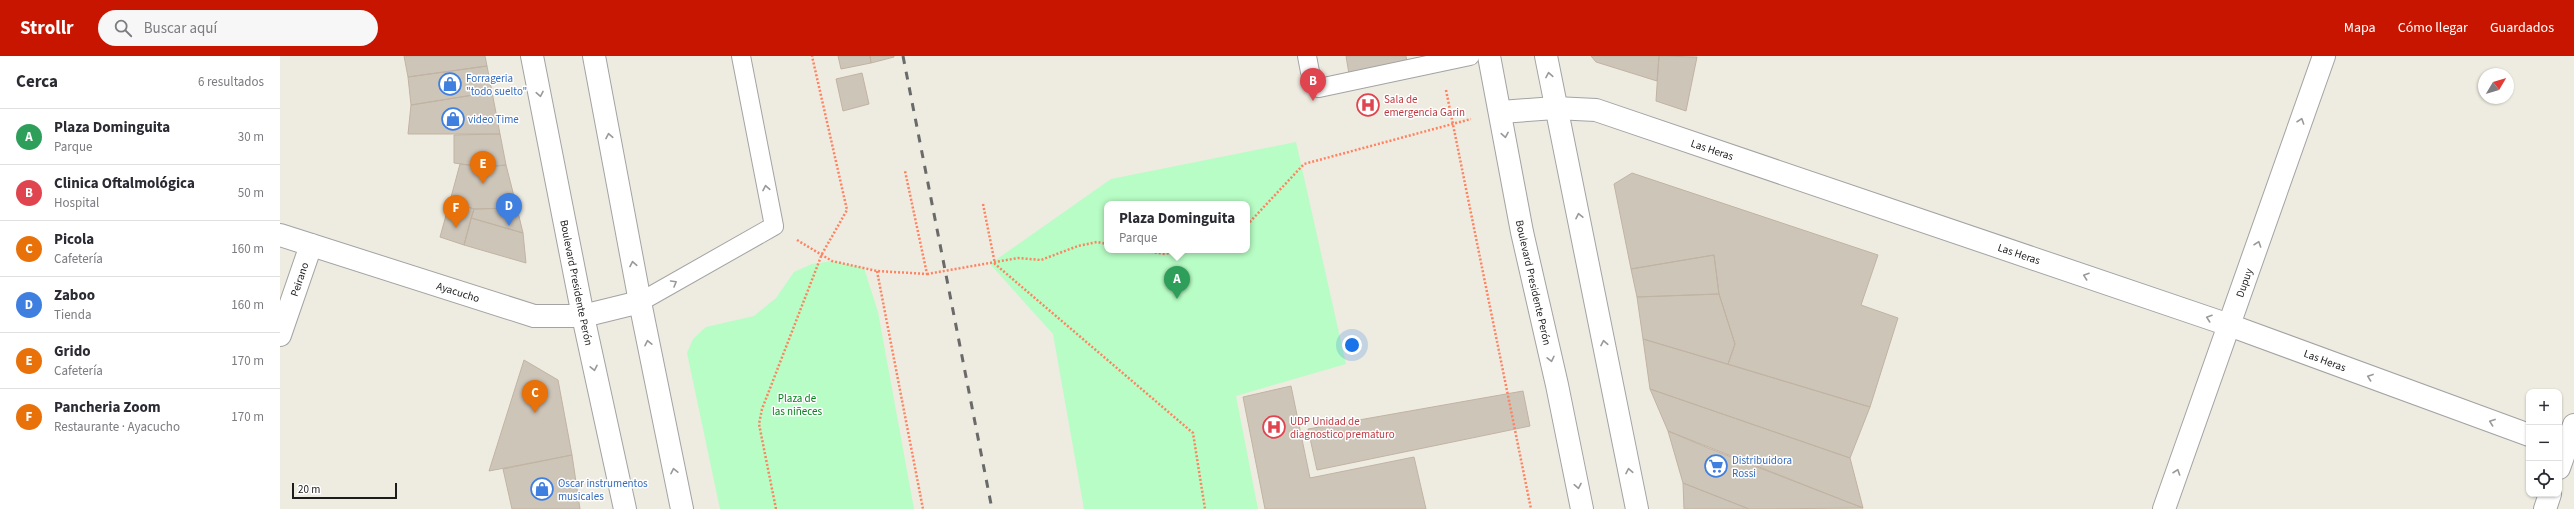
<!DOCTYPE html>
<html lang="es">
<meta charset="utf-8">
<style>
body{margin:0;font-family:"Source Sans 3",sans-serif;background:#f7f7f7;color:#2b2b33}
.controls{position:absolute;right:12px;bottom:12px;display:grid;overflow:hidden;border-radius:8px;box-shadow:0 1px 3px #0004}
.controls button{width:36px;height:36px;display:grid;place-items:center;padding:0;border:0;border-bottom:1px solid #e1e1e2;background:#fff;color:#2b2b33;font:20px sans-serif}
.compass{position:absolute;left:2198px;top:12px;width:36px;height:36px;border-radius:50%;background:#fff;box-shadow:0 1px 3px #0004;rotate:52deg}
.scale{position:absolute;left:12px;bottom:10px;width:105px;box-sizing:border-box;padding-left:4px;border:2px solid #1c1c1c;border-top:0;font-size:11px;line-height:14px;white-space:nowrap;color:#1c1c1c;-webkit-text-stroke:3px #fff;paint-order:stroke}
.you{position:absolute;left:1072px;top:289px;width:14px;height:14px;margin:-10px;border:3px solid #fff;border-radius:50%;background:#1a73e8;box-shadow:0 0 0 6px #1a73e833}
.badge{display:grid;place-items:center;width:26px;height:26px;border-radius:50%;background:#c81500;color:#fff;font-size:13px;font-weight:700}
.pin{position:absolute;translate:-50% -33px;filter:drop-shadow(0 1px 2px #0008)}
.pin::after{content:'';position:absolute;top:21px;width:14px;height:12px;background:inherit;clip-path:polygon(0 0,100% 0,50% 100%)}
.popup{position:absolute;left:824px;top:145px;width:146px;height:52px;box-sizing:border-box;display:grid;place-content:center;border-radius:8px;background:#fff;filter:drop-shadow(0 1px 3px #0005);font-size:13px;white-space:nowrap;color:#7c7c81}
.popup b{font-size:15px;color:#2b2b33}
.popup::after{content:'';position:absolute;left:50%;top:100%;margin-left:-8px;border:8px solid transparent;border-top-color:#fff}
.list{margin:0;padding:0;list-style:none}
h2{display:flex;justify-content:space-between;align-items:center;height:52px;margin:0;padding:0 16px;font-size:17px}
h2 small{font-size:13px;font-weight:400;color:#7c7c81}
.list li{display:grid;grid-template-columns:26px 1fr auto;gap:12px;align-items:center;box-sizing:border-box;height:56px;padding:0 16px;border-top:1px solid #e1e1e2}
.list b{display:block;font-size:15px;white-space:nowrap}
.list p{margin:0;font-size:13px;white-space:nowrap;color:#7c7c81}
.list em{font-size:13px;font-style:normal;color:#7c7c81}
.icon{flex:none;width:22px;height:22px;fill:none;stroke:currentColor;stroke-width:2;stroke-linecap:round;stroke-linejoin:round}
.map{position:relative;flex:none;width:2294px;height:453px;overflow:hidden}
header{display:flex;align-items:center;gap:24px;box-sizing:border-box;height:56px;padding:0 20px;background:#c81500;color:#fff}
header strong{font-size:19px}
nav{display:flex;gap:22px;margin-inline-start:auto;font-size:14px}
.search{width:280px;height:36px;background:#f7f7f7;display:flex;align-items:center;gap:10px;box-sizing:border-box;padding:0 14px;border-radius:22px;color:#7c7c81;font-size:15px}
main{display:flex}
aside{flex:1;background:#fff}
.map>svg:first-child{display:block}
</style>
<header>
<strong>Strollr</strong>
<div class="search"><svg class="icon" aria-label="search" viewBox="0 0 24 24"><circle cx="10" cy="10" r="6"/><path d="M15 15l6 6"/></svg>Buscar aquí</div>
<nav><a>Mapa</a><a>Cómo llegar</a><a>Guardados</a></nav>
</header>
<main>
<aside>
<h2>Cerca<small>6 resultados</small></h2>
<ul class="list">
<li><span class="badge" style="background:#2e9e5b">A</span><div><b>Plaza Dominguita</b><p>Parque</p></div><em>30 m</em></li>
<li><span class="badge" style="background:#e0444e">B</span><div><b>Clinica Oftalmológica</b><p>Hospital</p></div><em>50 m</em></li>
<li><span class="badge" style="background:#e8710a">C</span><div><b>Picola</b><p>Cafetería</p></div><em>160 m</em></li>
<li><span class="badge" style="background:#3f7fe0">D</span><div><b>Zaboo</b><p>Tienda</p></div><em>160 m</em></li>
<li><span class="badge" style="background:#e8710a">E</span><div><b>Grido</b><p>Cafetería</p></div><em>170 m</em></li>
<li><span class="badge" style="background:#e8710a">F</span><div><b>Pancheria Zoom</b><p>Restaurante · Ayacucho</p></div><em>170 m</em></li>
</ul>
</aside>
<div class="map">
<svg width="2294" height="453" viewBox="0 0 2294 453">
<rect width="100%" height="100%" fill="#eeebe0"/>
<path fill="#b8fdc5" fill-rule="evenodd" d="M1016,86L1066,308L956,340L978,453H804L773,278L710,208L831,123ZM827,148H967V194H827Z
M552,205L584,212L598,256L634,453H440L407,297L413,283L426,271L474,260L496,242L514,216L532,208Z"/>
<path fill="#cec5b9" stroke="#c1b3a2" d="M124,0H205L207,10L128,21Z
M558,0H590L591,7L561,13Z
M590,0H614V1L591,7Z
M1066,0H1126L1127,6L1069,18Z
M1311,0H1379L1377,25L1316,6Z
M1379,0L1417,1L1406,55L1376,45Z
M207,10L212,36L131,49L128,21Z
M582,17L589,48L563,55L556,23Z
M212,36L220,78H128L131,49Z
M220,78L226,109L205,111L174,107V79Z
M180,108L205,111L226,109L237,152L194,153L170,145Z
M1352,117L1598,199L1581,249L1618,262L1590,351L1448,308L1455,288L1439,238L1434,199L1351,213L1334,128Z
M170,145L194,153L184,189L160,181Z
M237,152L243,177L191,162L194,153Z
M191,162L243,177L246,207L184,189Z
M1434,199L1439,238L1357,241L1351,213Z
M1439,238L1455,288L1448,308L1363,283L1357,241Z
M1363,283L1590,351L1570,402L1370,333Z
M244,304L278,324L292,399L209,415Z
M1011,330L1030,422L1134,401L1146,453H985L963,341Z
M1370,333L1570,402L1583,452L1388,375Z
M1243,335L1250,370L1037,414L1028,373Z
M1388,375L1428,392L1583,452L1469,453L1403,427Z
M292,399L300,453H232L223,413Z
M1403,427L1469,453H1404Z"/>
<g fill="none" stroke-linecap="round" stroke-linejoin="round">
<g stroke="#a3a3a3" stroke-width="20">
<path id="service" d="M1027,0L1030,16L1039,32L1190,0
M360,246L494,170L461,0"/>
</g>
<g stroke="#a3a3a3" stroke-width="24">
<g id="minor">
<path id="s1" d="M1221,56L1275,52L1316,54L1949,269L2249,379"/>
<path id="s2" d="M0,279L31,189"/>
<path d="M2279,412L2294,369"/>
<path id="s3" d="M1884,453L2044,0"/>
<path d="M2265,453L2270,438"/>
</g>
</g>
<g stroke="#a3a3a3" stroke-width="24">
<g id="tertiary">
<path id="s4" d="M252,0L303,260L345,453"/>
<path d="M314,0L360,246L402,453"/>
<path id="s5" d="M1209,0L1242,176L1277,329L1302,453"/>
<path d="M1266,0L1357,453"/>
<path id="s6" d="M0,179L254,260H303L360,246"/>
</g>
</g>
<path stroke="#ff8261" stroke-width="2.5" stroke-dasharray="2 2" stroke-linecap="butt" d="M1166,34L1251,453
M703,148L715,208L913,377L925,453
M967,169L1024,108L1191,63
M517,184L552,205L597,215L647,218L625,115
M859,194L885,198L902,194
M597,215L643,453
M647,218L738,202L761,204L798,190L817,186L827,188
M496,453L479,368L482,353L542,198L567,154L532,0"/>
<use href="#service" stroke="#fff" stroke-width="18"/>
<use href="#minor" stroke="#fff" stroke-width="22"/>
<use href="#tertiary" stroke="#fff" stroke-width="22"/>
<path stroke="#6a6a6a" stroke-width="3" stroke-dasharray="8 8" stroke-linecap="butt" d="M623,0L712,453"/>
</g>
<defs><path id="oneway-chevron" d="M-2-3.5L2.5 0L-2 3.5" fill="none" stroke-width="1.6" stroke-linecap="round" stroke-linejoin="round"/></defs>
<g stroke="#999">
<use href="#oneway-chevron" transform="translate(1269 19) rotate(-100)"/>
<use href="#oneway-chevron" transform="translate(260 38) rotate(79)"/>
<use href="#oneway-chevron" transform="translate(2021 65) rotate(-71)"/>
<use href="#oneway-chevron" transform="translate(1225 79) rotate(80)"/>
<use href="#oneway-chevron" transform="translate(329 80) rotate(-101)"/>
<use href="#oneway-chevron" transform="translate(486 132) rotate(-101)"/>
<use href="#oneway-chevron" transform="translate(1299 160) rotate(-102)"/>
<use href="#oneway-chevron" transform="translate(1978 188) rotate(-71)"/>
<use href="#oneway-chevron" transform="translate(353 208) rotate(-101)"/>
<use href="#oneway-chevron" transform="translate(1806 220) rotate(-161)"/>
<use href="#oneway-chevron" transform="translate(394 227) rotate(-30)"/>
<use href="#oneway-chevron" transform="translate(1929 262) rotate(-161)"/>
<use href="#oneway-chevron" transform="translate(368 287) rotate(-102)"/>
<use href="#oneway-chevron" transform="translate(1324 287) rotate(-101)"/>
<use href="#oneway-chevron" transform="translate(1271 303) rotate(77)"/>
<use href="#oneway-chevron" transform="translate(314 312) rotate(78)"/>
<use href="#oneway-chevron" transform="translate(2090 321) rotate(-160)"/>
<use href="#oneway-chevron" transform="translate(2212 366) rotate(-160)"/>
<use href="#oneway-chevron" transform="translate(394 415) rotate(-102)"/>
<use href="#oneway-chevron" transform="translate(1349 415) rotate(-101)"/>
<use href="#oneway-chevron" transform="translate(1897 416) rotate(-71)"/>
<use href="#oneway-chevron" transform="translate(1298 430) rotate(79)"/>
</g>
<defs>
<g id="shop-ring" transform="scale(1.15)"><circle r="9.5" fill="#fff" stroke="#3f7fe0" stroke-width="1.5"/><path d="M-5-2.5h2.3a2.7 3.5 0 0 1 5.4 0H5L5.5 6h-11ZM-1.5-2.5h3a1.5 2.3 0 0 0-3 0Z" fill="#3f7fe0"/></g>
<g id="hospital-ring" transform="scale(1.15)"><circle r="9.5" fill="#fff" stroke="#e0444e" stroke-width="1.5"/><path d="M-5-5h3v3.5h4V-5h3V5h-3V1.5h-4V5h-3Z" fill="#e0444e"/></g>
<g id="supermarket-ring" transform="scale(1.15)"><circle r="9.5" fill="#fff" stroke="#3f7fe0" stroke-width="1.5"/><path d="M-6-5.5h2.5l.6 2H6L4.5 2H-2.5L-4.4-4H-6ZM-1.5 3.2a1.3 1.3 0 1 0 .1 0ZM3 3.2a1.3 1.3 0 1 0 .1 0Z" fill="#3f7fe0"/></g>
</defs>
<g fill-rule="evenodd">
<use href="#shop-ring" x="170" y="28"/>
<use href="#hospital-ring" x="1088" y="49"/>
<use href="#shop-ring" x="173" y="63"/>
<use href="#hospital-ring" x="994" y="371"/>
<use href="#supermarket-ring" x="1436" y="410"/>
<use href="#shop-ring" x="262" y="433"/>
</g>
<g text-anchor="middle" stroke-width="3" stroke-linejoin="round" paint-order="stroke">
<g font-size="11" fill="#366cbe" stroke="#fff" text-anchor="start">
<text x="186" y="26">Forrageria<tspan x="186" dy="13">"todo suelto"</tspan></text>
<text x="188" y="67">video Time</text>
<text x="1452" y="408">Distribuidora<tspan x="1452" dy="13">Rossi</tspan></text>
<text x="278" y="431">Oscar instrumentos<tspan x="278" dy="13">musicales</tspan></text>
</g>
<g font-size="11" fill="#be3a42" stroke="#fff" text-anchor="start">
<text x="1104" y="47">Sala de<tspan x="1104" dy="13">emergencia Garin</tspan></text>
<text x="1010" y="369">UDP Unidad de<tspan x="1010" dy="13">diagnostico prematuro</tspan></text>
</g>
<g font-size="11" fill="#1c1c1c" stroke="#fff">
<text dy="4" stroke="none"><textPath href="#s1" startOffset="218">Las Heras</textPath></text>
<text dy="4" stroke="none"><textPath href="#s1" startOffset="542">Las Heras</textPath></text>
<text dy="4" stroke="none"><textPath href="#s2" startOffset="59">Peirano</textPath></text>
<text dy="4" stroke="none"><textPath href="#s3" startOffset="240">Dupuy</textPath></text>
<text dy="4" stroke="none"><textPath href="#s4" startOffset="231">Boulevard Presidente Perón</textPath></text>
<text dy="4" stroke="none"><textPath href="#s5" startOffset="231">Boulevard Presidente Perón</textPath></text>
<text dy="4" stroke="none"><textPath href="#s6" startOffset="187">Ayacucho</textPath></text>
<text dy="4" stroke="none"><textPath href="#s1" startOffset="866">Las Heras</textPath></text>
</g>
<g font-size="11" fill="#03811b" stroke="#fff">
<text x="517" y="346">Plaza de<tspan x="517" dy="13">las niñeces</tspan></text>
</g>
</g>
</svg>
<div class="controls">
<button>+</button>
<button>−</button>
<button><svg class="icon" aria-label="locate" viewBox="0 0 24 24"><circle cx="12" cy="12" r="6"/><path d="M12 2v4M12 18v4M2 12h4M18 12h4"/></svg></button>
</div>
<svg class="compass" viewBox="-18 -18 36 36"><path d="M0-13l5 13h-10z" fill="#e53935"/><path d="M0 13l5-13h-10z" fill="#7c7c81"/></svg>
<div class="scale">20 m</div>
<div class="you"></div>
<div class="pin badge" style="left:897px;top:243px;background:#2e9e5b">A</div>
<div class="popup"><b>Plaza Dominguita</b>Parque</div>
<div class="pin badge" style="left:1033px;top:45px;background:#e0444e">B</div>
<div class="pin badge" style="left:255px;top:357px;background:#e8710a">C</div>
<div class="pin badge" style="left:229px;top:170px;background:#3f7fe0">D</div>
<div class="pin badge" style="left:203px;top:128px;background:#e8710a">E</div>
<div class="pin badge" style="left:176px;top:172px;background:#e8710a">F</div>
</div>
</main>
